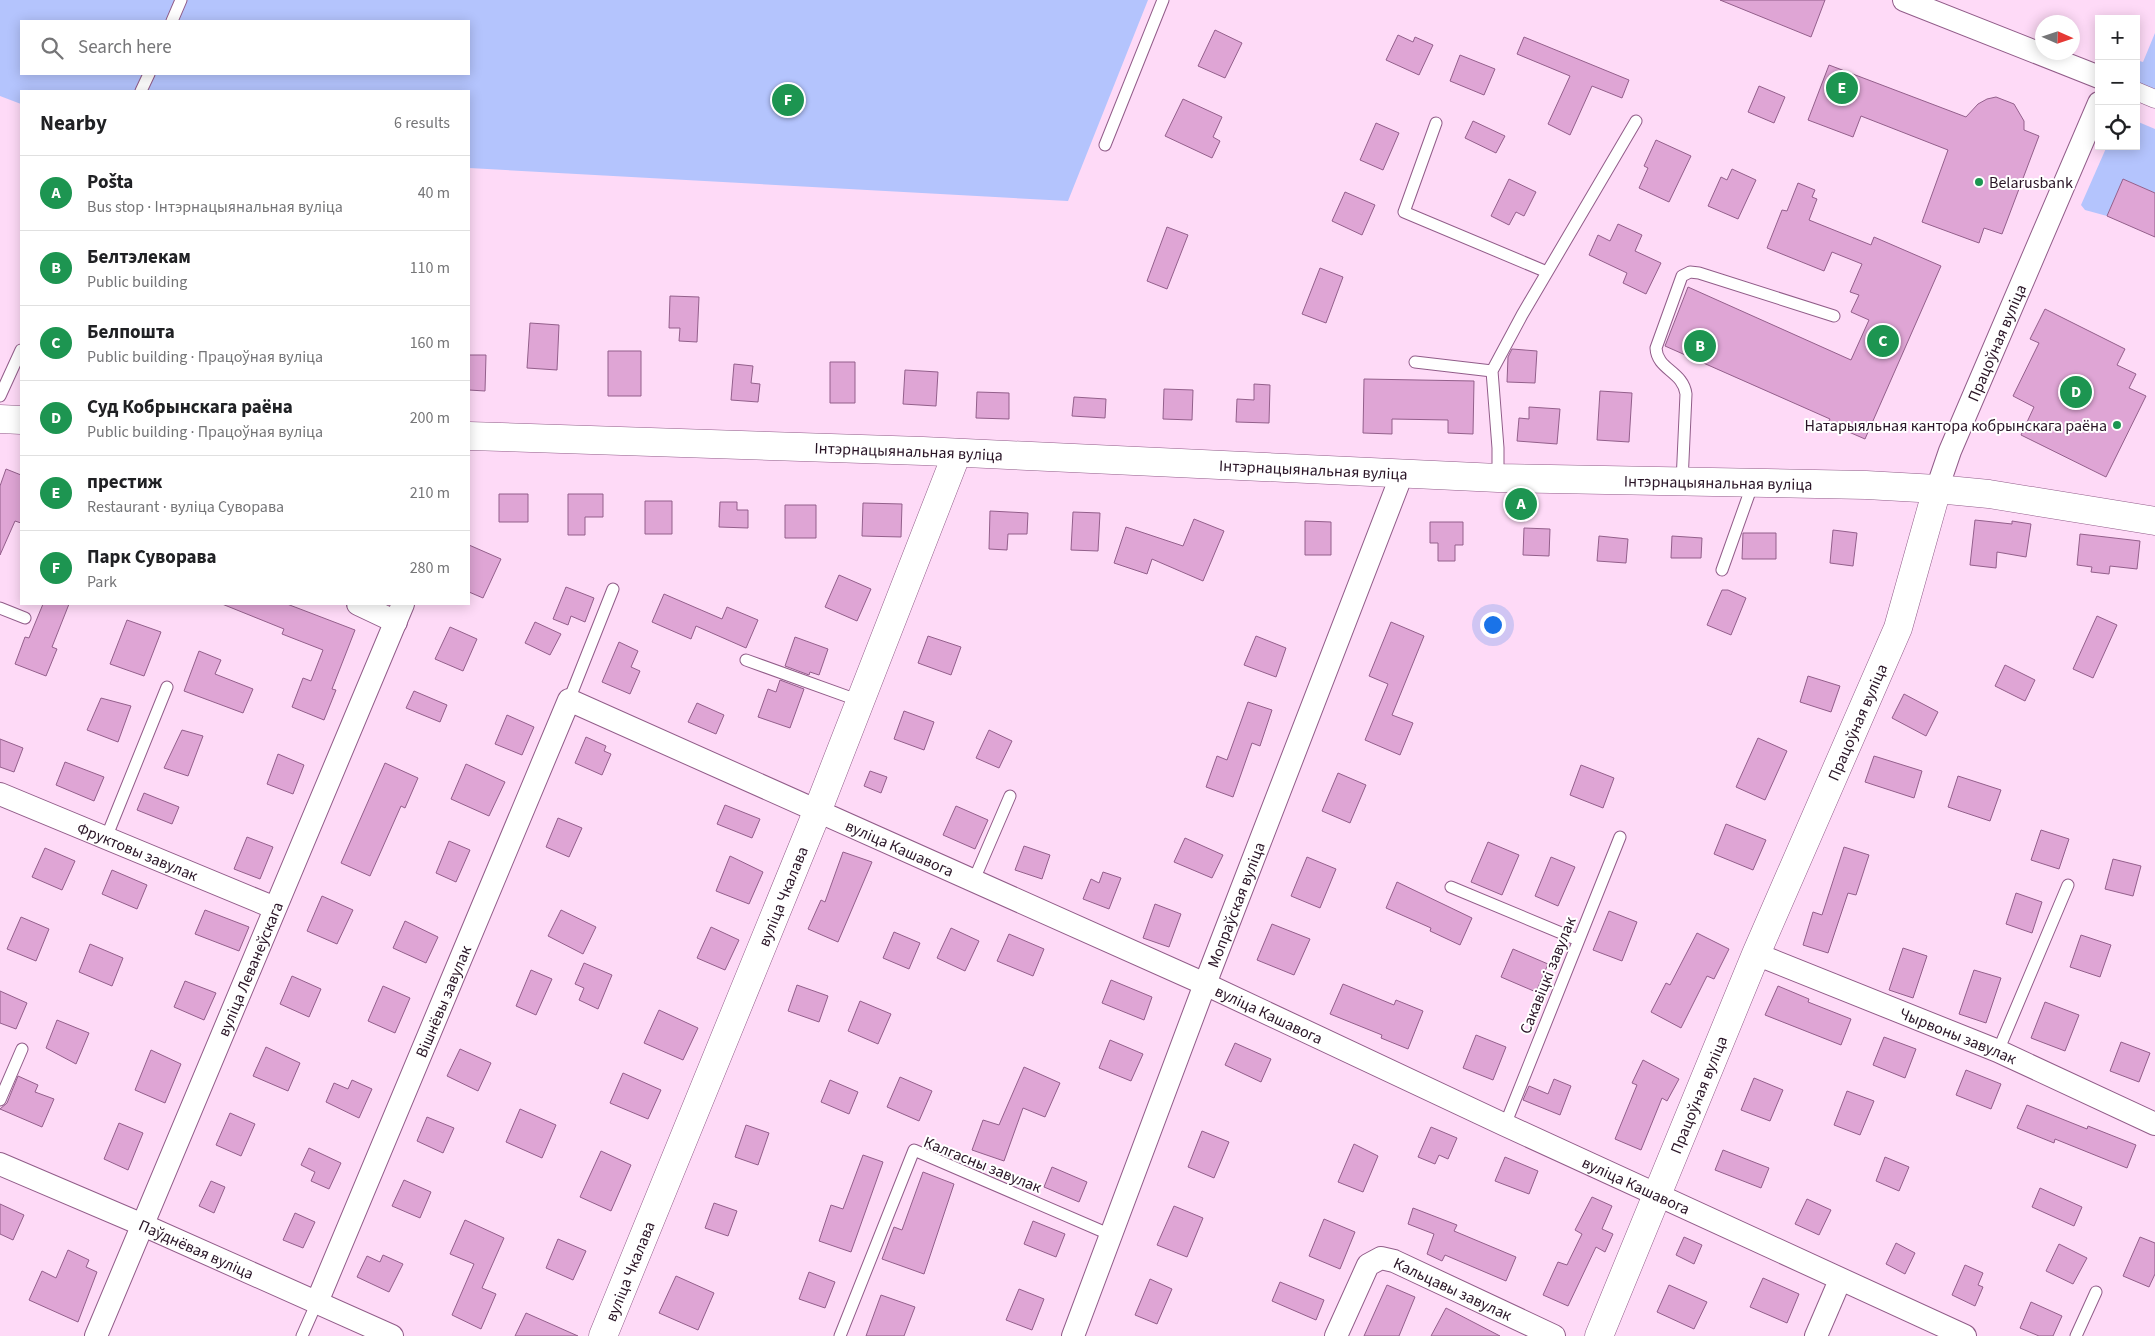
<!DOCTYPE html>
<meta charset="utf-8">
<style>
body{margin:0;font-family:"Source Sans 3",sans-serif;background:#f6f6f6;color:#202124}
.controls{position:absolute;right:15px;top:15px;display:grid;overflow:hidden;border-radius:0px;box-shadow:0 2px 12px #0003}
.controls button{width:45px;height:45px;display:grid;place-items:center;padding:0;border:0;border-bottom:1px solid #e0e0e0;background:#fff;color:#202124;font:25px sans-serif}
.compass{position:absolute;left:2035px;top:15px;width:45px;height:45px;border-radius:50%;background:#fff;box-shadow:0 2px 12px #0003;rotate:93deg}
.you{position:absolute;left:1492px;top:624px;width:18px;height:18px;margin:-12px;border:4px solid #fff;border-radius:50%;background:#1a73e8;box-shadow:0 0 0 8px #1a73e833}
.badge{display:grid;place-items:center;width:32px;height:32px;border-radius:50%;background:#1d9551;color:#fff;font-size:16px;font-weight:700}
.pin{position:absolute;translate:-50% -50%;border:2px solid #fff;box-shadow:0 1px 5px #0006}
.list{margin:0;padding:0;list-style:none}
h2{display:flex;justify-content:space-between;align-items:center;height:65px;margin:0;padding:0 20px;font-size:21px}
h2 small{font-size:16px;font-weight:400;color:#757577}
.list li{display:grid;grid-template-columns:32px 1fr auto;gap:15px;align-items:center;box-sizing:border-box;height:75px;padding:0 20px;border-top:1px solid #e0e0e0}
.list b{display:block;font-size:19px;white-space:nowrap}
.list p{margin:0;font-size:16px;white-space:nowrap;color:#757577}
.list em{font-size:16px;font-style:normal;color:#757577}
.icon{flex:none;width:28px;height:28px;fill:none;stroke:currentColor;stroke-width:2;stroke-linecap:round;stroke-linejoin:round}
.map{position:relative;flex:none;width:2155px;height:1336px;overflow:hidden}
.search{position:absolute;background:#fff;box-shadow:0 2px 12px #0003;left:20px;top:20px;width:450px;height:55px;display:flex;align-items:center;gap:12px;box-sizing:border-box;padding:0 18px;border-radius:0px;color:#757577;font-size:19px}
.panel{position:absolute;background:#fff;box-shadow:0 2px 12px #0003;left:20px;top:90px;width:450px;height:515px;border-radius:0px}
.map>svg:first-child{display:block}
</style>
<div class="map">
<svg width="2155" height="1336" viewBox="0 0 2155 1336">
<rect width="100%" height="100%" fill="#fedaf7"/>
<path fill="#b4c4fd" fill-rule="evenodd" d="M0,0H1148L1068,201L469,168V91H21V104L0,96ZM21,21H469V74H21Z
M2155,33V93L2136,85V60L2143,62Z
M2136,121L2155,129V193L2123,179L2107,216L2085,210L2081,205L2107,146H2136Z"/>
<path fill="#dfa5d5" stroke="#935f8b" d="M1720,0H1825L1811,37Z
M1215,30L1242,43L1225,78L1198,66Z
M1398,35L1413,42L1415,37L1433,45L1419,75L1386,60Z
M1524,37L1629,80L1622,98L1592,86L1570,135L1548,124L1570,76L1517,54Z
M1460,55L1495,69L1484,95L1450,81Z
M1829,65L1966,117L1978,104L1987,99L1996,97L2014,104L2024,121V130L2039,136L2002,234L1984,228L1979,243L1922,222L1948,150L1861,116L1853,137L1808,120Z
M1759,86L1785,97L1774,123L1748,112Z
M1183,99L1222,117L1213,137L1220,141L1212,158L1165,136Z
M1473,121L1505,136L1496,153L1465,138Z
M1376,123L1399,133L1383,170L1360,160Z
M1656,140L1691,156L1669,202L1639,188L1648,168L1644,166Z
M1732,169L1756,180L1738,219L1708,206L1721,177L1727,180Z
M1509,179L1536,192L1524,216L1516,212L1509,225L1491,216Z
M2123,179L2155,193V237L2107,216Z
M1798,183L1815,190L1812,197L1817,199L1809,220L1871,245L1874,237L1941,266L1865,439L1828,423L1830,419L1665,346L1688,287L1851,360L1869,320L1851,312L1859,295L1850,292L1862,264L1832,252L1824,271L1767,248L1782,210L1787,211Z
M1345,192L1375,205L1362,235L1332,221Z
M1618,224L1642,235L1635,251L1661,263L1646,294L1623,283L1627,273L1589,255L1598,235L1610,241Z
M1167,227L1188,235L1167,289L1147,281Z
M1320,268L1343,277L1326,323L1302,314Z
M670,296L699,297L697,342L679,341L680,328H669Z
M2045,309L2125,349L2117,365L2136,374L2129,388L2146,396L2106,477L2021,435L2034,407L2013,396L2039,343L2030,339Z
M530,323L559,325L557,370L527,368Z
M1512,349L1537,351L1535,383L1507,382L1508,357Z
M608,351H641V396H608Z
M469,355H486L485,391L469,390Z
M830,362H855V403H830Z
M734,364L753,366L751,383L760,384L758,402L731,400Z
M905,370L938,372L936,406L903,404Z
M1364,379L1474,381L1473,434L1448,433V420L1392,419V434L1363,433Z
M1254,384L1270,385L1269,423L1236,422L1237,399L1254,400Z
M1164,389L1193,390L1192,420L1163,419Z
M1600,391L1632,393L1629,442L1597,440Z
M977,392L1009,393V419L976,418Z
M1074,397L1106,399L1105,418L1072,416Z
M1529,407L1560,409L1557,444L1517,441L1519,418L1529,419Z
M6,469L21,475V523L15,521L0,555V486Z
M499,494H528V522H499Z
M568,494H603V517H585V535H568Z
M645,501H672V534H645Z
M720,502H737V510H748V528L719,527Z
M863,503L902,504L901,537L862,536Z
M785,505H816V538H785Z
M990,511L1028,513L1027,534H1008L1007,550L989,549Z
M1073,512L1100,513L1098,551L1071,550Z
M1194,519L1224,531L1203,581L1152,559L1147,574L1114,563L1126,527L1183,546Z
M1975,520L2012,524V521L2031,524L2026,557L1997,552L1996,568L1970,565Z
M1305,521L1331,522V555H1305Z
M1430,522H1463V545H1455V561H1438V543H1430Z
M1524,528L1550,529L1549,556L1523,555Z
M1833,530L1857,533L1853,566L1830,563Z
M1743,533H1776V559H1742Z
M2080,534L2140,541L2137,569L2110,566L2109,574L2091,572L2092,567L2077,565Z
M1599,536L1628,539L1626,563L1597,561Z
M1672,536L1702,538L1701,558H1671Z
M469,545L501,559L483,598L469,592Z
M839,575L871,589L857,621L825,607Z
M566,587L594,598L585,622L571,616L568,625L553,619Z
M1722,590H1728L1746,598L1731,635L1707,625Z
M664,594L722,619L727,607L758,620L746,648L696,626L691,639L652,622Z
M43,604H69L52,647L57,649L46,676L15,664L25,637L29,638Z
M222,604H287L355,630L332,689L336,690L324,720L292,707L303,678L311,681L323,650L282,634L284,629Z
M2097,616L2117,625L2093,678L2073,669Z
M127,620L161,632L144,676L110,664Z
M535,622L561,634L550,655L525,643Z
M1391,622L1424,636L1392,715L1413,723L1400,755L1365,740L1388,684L1369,676Z
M450,627L477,639L463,671L435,659Z
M928,636L961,647L951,675L918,663Z
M1256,636L1286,648L1276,677L1244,665Z
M795,637L828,649L819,675L810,672L809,675L785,666Z
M619,642L638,651L631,667L640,671L630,694L602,682Z
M199,651L221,660L215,674L253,689L243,713L184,691Z
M2005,665L2035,680L2025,701L1995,686Z
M1808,676L1840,686L1831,712L1800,702Z
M780,680L804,689L790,728L758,717L768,689L776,692Z
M414,691L447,705L440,722L406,708Z
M1904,694L1938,712L1926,736L1892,718Z
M101,698L131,706L118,742L87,730Z
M1248,702L1272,710L1260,746L1252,743L1233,797L1206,787L1217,756L1227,760Z
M697,703L724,715L716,734L688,722Z
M904,711L934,722L924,750L894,739Z
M507,715L534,727L522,755L495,744Z
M182,730L203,736L188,776L164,768Z
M989,730L1012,741L999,768L976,758Z
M586,737L606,746L604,751L611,754L602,775L575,763Z
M1758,738L1787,751L1765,800L1736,787Z
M0,739L23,748L14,772L0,767Z
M278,754L304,765L293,794L267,784Z
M1874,756L1922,771L1914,798L1865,782Z
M65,762L104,777L94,801L56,785Z
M385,763L418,778L405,808L401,806L370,876L341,863Z
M466,764L505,782L489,816L451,799Z
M1581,765L1614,778L1603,808L1570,795Z
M870,771L887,777L881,793L864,786Z
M1338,773L1366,785L1350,823L1322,811Z
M1958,776L2001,790L1990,821L1948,807Z
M144,793L179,807L172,824L137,810Z
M725,805L760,819L752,838L717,824Z
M956,806L988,820L975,849L943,835Z
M558,818L582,828L569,857L546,847Z
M1726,824L1766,840L1753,870L1714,854Z
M2041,830L2069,839L2059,869L2031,860Z
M247,837L273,847L260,879L234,869Z
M1185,838L1223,855L1212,878L1174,862Z
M449,841L470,850L456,882L436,873Z
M1488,842L1519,855L1502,895L1471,882Z
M1024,846L1050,855L1042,879L1015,870Z
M1844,847L1869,855L1856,895L1848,893L1828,953L1803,945L1813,912L1822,915Z
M45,848L75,861L62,890L32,877Z
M843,852L872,862L838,942L808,929L821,900L825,902Z
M730,856L763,872L749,904L716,891Z
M1307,857L1336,869L1320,908L1291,896Z
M1551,857L1575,867L1558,906L1535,896Z
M2113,859L2141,866L2133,896L2105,889Z
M112,870L147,885L137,909L102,894Z
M1103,872L1121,878L1109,909L1083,899L1091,879L1099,883Z
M1397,882L1472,918L1460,945L1430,931L1431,928L1386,908Z
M2016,893L2042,902L2032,933L2006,924Z
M322,896L353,910L337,944L307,931Z
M1155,904L1181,914L1169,947L1143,938Z
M205,910L249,927L239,951L195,934Z
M561,910L596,927L583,954L548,936Z
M1609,911L1637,922L1622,961L1593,950Z
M21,917L49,929L36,961L7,949Z
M405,921L438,937L426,963L393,948Z
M1272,924L1310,939L1294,975L1257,960Z
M711,927L739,940L725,970L697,958Z
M951,928L979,941L965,971L937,958Z
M894,932L920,943L909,969L883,958Z
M1697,933L1729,949L1714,979L1707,976L1681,1028L1651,1012L1666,983L1670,985Z
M1009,934L1044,949L1033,976L997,961Z
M2081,935L2111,945L2100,977L2070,967Z
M90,944L123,958L112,986L79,972Z
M1903,948L1927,956L1913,998L1889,990Z
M1513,949L1548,964L1536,992L1501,977Z
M584,963L612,975L598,1009L579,1000L584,988L575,984Z
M531,970L552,979L536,1015L516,1006Z
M1974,970L2001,978L1986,1023L1959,1014Z
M292,976L321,989L309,1017L280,1004Z
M1111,980L1152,997L1144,1020L1102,1003Z
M185,981L216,993L204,1020L174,1007Z
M1343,984L1394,1005L1396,1000L1423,1011L1408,1049L1381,1038L1382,1035L1330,1014Z
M797,985L828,996L819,1022L788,1011Z
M383,986L410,998L395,1033L368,1021Z
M1778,986L1809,999L1808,1002L1851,1019L1841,1045L1765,1015Z
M0,991L27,1003L16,1029L0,1023Z
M860,1001L891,1014L878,1044L848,1031Z
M2045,1002L2079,1015L2065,1051L2031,1038Z
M659,1010L698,1028L683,1060L644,1043Z
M57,1020L89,1033L76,1064L46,1048Z
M1476,1035L1506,1047L1493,1080L1463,1068Z
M1884,1037L1916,1049L1905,1078L1873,1065Z
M1110,1040L1143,1054L1131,1081L1099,1068Z
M2121,1042L2150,1053L2139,1082L2110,1071Z
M1235,1043L1271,1059L1261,1082L1225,1065Z
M266,1047L300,1063L288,1091L253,1076Z
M460,1049L491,1063L478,1091L447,1076Z
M151,1050L181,1064L165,1103L135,1090Z
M1643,1060L1679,1079L1667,1101L1662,1098L1641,1150L1615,1139L1637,1085L1632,1083Z
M1024,1067L1060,1083L1045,1117L1023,1108L1004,1161L972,1150L983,1120L999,1125Z
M1966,1070L2001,1084L1991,1109L1956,1095Z
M623,1073L661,1090L648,1119L610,1103Z
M18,1076L38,1085L35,1092L54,1099L42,1127L0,1109L7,1103Z
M900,1077L932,1091L919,1121L887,1107Z
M1754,1078L1783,1090L1770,1121L1741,1110Z
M1554,1079L1571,1086L1560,1115L1523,1100L1529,1086L1548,1094Z
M352,1080L372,1089L359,1118L326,1102L334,1083L348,1089Z
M830,1080L858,1092L849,1114L821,1102Z
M1847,1091L1874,1101L1860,1135L1834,1125Z
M2027,1105L2087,1129L2088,1126L2136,1145L2127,1168L2055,1139L2054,1143L2017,1128Z
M520,1109L556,1125L542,1158L506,1142Z
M230,1113L255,1124L241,1156L216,1145Z
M427,1117L454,1128L443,1153L417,1141Z
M119,1123L143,1133L128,1170L104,1159Z
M746,1125L769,1133L758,1165L735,1157Z
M1431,1127L1457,1138L1448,1159L1439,1155L1435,1164L1418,1157Z
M1202,1131L1229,1142L1214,1178L1188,1167Z
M1354,1144L1378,1156L1363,1192L1338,1182Z
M309,1148L341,1163L329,1189L311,1181L315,1172L301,1165Z
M1723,1150L1769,1168L1761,1188L1715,1170Z
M601,1151L631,1165L611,1211L580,1197Z
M863,1155L883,1162L851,1252L819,1241L831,1205L843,1209Z
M1505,1157L1538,1171L1529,1194L1495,1181Z
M1885,1157L1909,1167L1899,1191L1876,1181Z
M1052,1167L1087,1182L1079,1202L1044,1187Z
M923,1172L954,1184L924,1274L882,1259L894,1227L902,1230Z
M404,1180L431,1192L420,1218L392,1206Z
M211,1181L225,1187L214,1213L199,1206Z
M2040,1188L2082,1207L2074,1226L2032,1207Z
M1592,1197L1612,1206L1602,1229L1613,1234L1605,1252L1596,1247L1568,1306L1543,1295L1558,1262L1567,1265L1582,1234L1575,1230Z
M1807,1199L1831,1210L1819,1235L1795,1224Z
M714,1203L737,1211L728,1236L705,1228Z
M0,1204L24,1215L13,1240L0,1234Z
M1174,1206L1203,1218L1187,1257L1157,1245Z
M1413,1208L1457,1225L1454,1231L1516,1257L1506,1281L1445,1255L1442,1261L1427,1254L1434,1234L1408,1224Z
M295,1213L315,1222L303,1248L283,1240Z
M1324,1219L1355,1232L1340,1269L1309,1256Z
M465,1220L504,1238L482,1288L496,1294L481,1329L452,1315L474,1264L450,1254Z
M1033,1221L1065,1234L1056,1257L1024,1244Z
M1684,1237L1702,1245L1694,1264L1676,1255Z
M2140,1237L2155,1243V1274L2149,1287L2123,1276Z
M558,1239L586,1251L573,1280L546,1268Z
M1896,1243L1915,1253L1905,1274L1886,1264Z
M2059,1244L2087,1258L2073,1284L2046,1271Z
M68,1250L89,1260L86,1267L97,1272L78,1322L29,1300L42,1271L56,1278Z
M383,1255L403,1264L389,1292L357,1277L367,1256L380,1262Z
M1965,1265L1983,1273L1978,1285L1983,1287L1975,1306L1952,1295Z
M809,1272L835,1282L825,1308L799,1299Z
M676,1276L714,1293L698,1330L659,1313Z
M1763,1278L1799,1294L1787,1323L1750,1307Z
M1150,1279L1172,1289L1157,1324L1135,1315Z
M1280,1282L1324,1300L1316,1320L1272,1301Z
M1387,1285L1415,1297L1399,1336H1364Z
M1669,1285L1707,1302L1694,1329L1657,1312Z
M1019,1289L1044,1299L1032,1330L1006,1320Z
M881,1295L915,1307L904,1336H866Z
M2031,1302L2062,1316L2053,1336H2039L2020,1328Z
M1446,1308L1500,1336H1431Z
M526,1313L578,1336H515Z"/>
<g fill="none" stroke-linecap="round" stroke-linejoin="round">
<g stroke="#915c89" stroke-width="13">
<path id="service" d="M172,21L181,0
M141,91L149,74
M1436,123L1404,212L1547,272
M1105,145L1163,0
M1415,362L1492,371L1498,448V478
M1492,371L1522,315L1636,121
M0,396L21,350
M1682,482L1686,394C1683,371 1657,370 1656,348L1682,276L1690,272L1699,273L1834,316
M1722,570L1753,483
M0,608L25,618
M746,660L860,701
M569,700L613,589
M106,838L167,687
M973,882L1010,796
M1451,887L1578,940
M1998,1051L2068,885
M0,1100L22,1049
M1505,1125L1620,837
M302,1336L317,1302
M840,1336L914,1150L1111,1235
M2076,1336L2096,1292"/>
</g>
<g stroke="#915c89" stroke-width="19">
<path id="pedestrian" d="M2136,91L2155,99"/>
</g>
<g stroke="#915c89" stroke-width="24">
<g id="minor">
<path d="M1904,0L2099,77"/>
<path id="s1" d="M1937,489L1950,451L2099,103"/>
<path d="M358,604L396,622"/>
<path id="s2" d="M0,794L275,908"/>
<path id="s3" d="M1756,954L1998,1051L2155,1124"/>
<path id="s4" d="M0,1164L143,1225L392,1336"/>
<path id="s5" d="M317,1302L569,700L1205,984L1505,1125L1965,1336"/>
<path id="s6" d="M96,1336L403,604"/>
<path id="s7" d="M1073,1336L1205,984L1402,474"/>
<path id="s8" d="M1336,1336L1368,1265L1381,1258L1394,1261L1554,1336"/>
<path d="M1816,1336L1840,1280"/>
</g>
</g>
<g stroke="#915c89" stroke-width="29">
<g id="secondary">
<path d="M0,419L21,420"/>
<path id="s9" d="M469,436L923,451L1498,478L1866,485L1937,489L1989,494L2155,521"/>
<path id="s10" d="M603,1336L817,812L957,453"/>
<path id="s11" d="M1599,1336L1756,954L1898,628L1937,489"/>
</g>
</g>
<use href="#service" stroke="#fff" stroke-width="11"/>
<use href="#pedestrian" stroke="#fff" stroke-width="18"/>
<use href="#minor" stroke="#fff" stroke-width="22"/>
<use href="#secondary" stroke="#fff" stroke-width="28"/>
</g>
<g fill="#1d9551" stroke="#fff" stroke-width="2">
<circle cx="1979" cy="182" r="5"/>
<circle cx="2117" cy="425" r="5"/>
</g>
<g text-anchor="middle" stroke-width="4" stroke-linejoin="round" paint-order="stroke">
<g font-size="16" fill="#291426" stroke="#fff" text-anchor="start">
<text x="1989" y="188">Belarusbank</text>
<text x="2107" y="431" text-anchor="end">Натарыяльная кантора кобрынскага раёна</text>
</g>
<g font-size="16" fill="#291426" stroke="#fff">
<text dy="6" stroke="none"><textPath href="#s1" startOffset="158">Працоўная вуліца</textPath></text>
<text dy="6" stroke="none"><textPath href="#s9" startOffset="440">Інтэрнацыянальная вуліца</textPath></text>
<text dy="6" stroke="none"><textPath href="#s9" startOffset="845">Інтэрнацыянальная вуліца</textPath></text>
<text dy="6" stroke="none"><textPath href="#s9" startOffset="1250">Інтэрнацыянальная вуліца</textPath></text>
<text dy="6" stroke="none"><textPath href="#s11" startOffset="666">Працоўная вуліца</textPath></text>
<text dy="6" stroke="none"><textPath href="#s5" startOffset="1015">вуліца Кашавога</textPath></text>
<text dy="6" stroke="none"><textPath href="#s2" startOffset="149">Фруктовы завулак</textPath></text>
<text dy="6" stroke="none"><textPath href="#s10" startOffset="475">вуліца Чкалава</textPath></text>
<text dy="6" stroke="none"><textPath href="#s7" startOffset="461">Мопраўская вуліца</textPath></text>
<text dy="6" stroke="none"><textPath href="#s6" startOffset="398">вуліца Леванеўскага</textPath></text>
<text transform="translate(1547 975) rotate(-68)" y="6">Сакавіцкі завулак</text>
<text dy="6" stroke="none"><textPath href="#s5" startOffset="326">Вішнёвы завулак</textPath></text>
<text dy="6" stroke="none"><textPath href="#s5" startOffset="1420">вуліца Кашавога</textPath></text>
<text dy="6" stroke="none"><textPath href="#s3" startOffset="218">Чырвоны завулак</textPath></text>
<text dy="6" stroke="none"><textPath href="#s11" startOffset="261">Працоўная вуліца</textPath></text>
<text transform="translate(983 1164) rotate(22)" y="6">Калгасны завулак</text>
<text dy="6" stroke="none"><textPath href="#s5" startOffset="1825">вуліца Кашавога</textPath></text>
<text dy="6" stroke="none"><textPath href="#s4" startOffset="214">Паўднёвая вуліца</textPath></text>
<text dy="6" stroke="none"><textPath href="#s10" startOffset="70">вуліца Чкалава</textPath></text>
<text dy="6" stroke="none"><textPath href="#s8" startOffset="171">Кальцавы завулак</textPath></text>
</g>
</g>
</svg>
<div class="controls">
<button>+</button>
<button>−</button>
<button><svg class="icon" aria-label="locate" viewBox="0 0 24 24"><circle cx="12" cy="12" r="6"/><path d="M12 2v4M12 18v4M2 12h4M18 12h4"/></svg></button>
</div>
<svg class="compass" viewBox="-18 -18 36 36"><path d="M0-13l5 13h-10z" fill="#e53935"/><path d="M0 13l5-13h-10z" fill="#757577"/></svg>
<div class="you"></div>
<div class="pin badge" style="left:1521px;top:504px">A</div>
<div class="pin badge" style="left:1700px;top:346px">B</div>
<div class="pin badge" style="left:1883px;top:341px">C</div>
<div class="pin badge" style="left:2076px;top:392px">D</div>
<div class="pin badge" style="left:1842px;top:88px">E</div>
<div class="pin badge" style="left:788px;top:100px">F</div>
<div class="search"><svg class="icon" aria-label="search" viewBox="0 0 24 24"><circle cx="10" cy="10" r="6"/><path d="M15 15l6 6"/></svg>Search here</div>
<section class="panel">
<h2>Nearby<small>6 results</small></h2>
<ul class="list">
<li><span class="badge">A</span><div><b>Pošta</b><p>Bus stop · Інтэрнацыянальная вуліца</p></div><em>40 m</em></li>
<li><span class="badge">B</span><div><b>Белтэлекам</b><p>Public building</p></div><em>110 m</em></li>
<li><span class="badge">C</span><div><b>Белпошта</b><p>Public building · Працоўная вуліца</p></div><em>160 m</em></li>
<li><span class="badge">D</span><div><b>Суд Кобрынскага раёна</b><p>Public building · Працоўная вуліца</p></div><em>200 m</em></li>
<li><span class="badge">E</span><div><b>престиж</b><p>Restaurant · вуліца Суворава</p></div><em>210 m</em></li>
<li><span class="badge">F</span><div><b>Парк Суворава</b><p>Park</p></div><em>280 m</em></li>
</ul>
</section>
</div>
